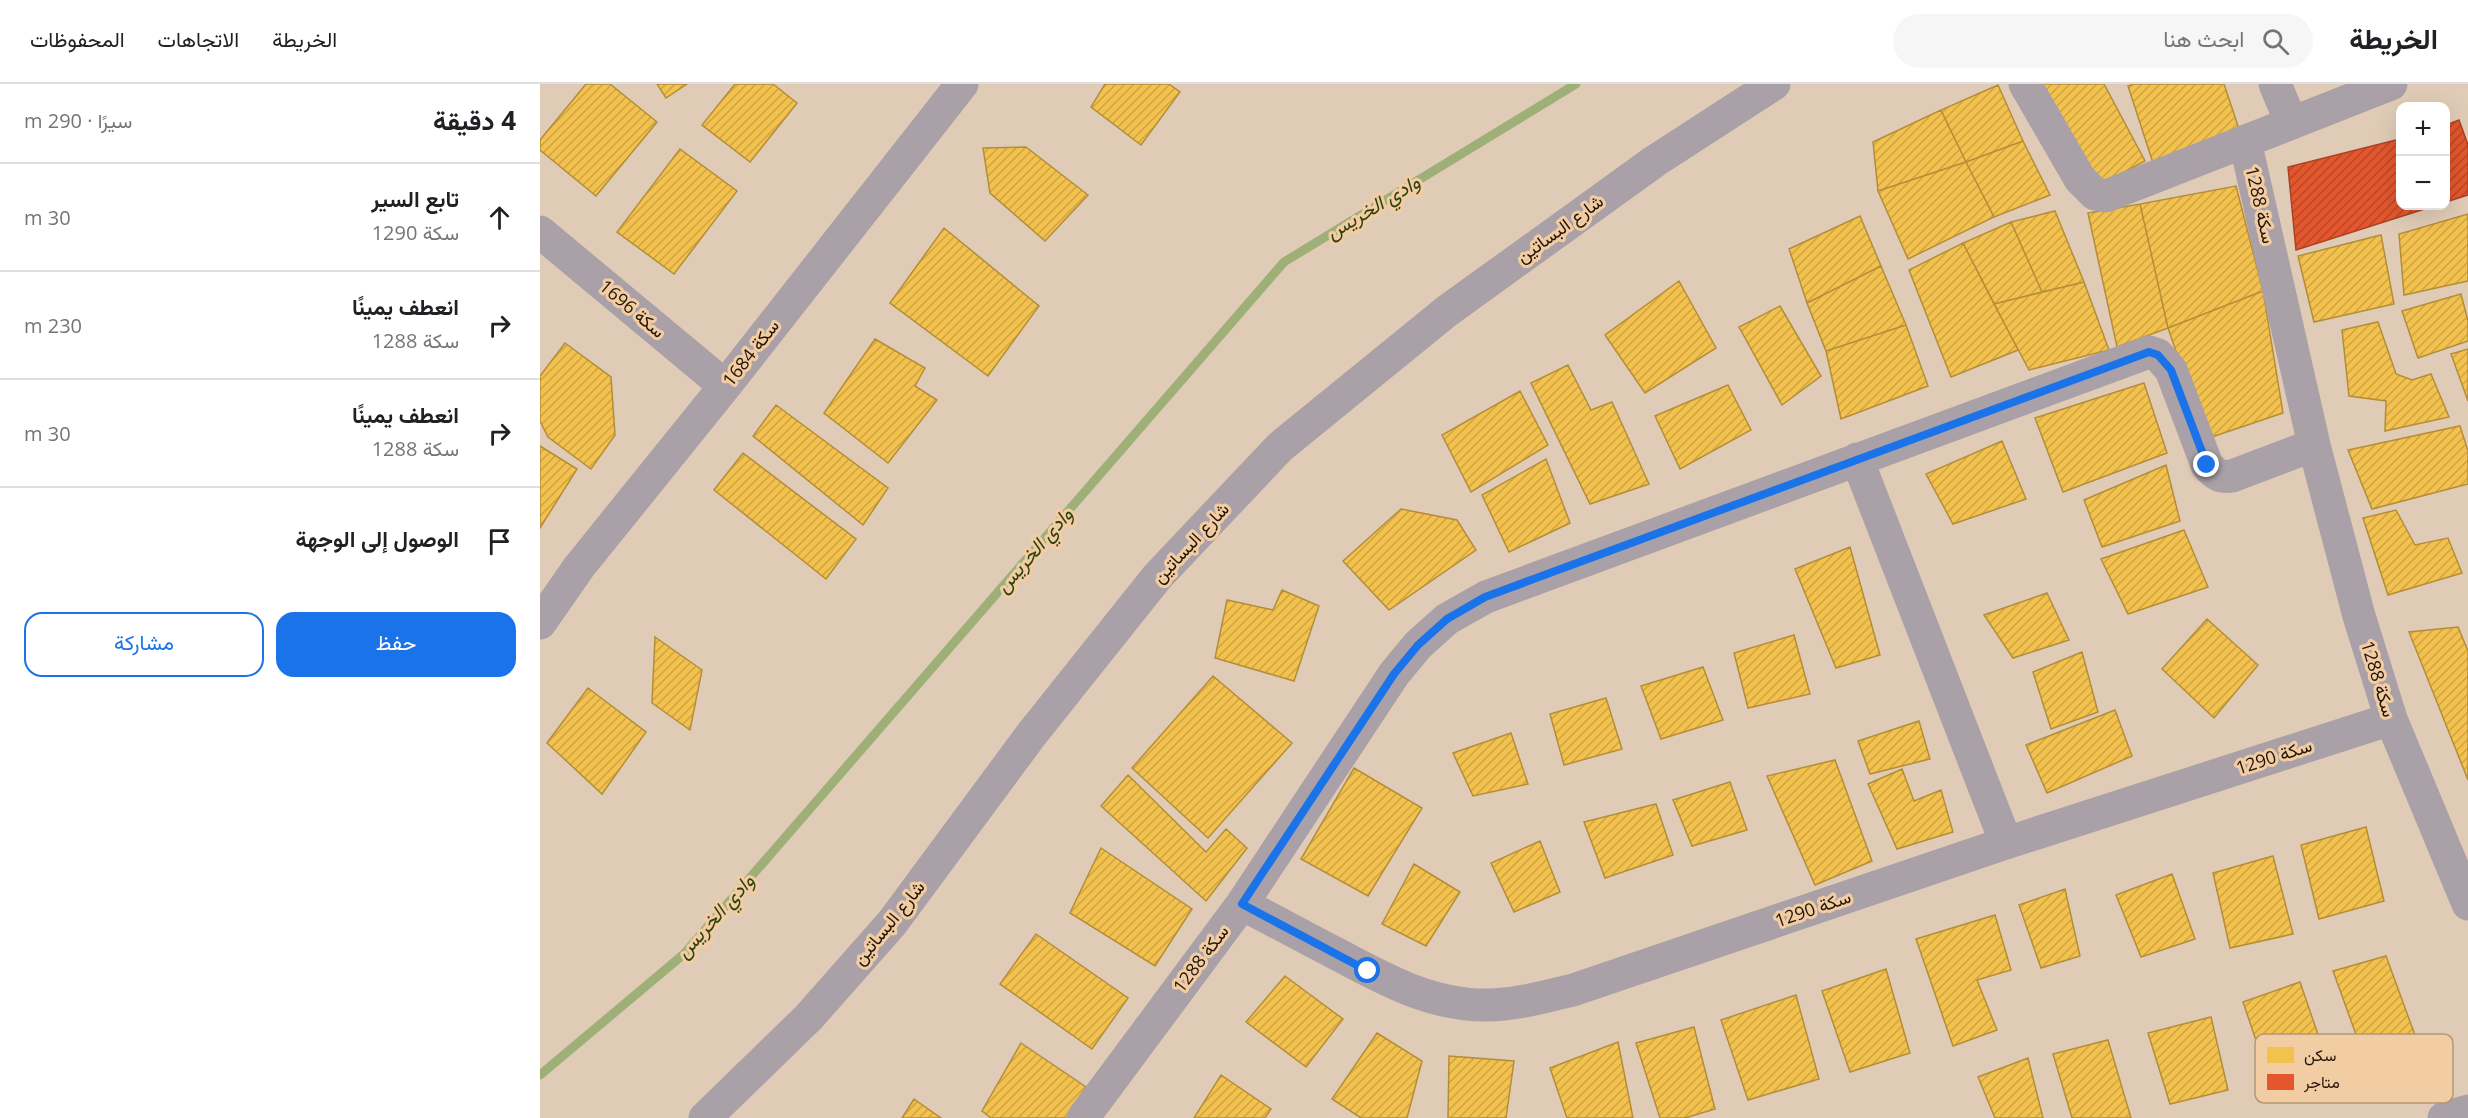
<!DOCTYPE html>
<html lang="ar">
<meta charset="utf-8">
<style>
body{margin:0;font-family:"Open Sans",Vazirmatn,sans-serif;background:#f6f6f6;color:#202124;direction:rtl}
.controls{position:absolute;right:18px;top:18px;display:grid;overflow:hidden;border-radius:12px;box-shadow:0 6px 24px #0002}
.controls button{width:54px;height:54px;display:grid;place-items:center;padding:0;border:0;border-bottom:2px solid #e0e0e0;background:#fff;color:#202124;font:30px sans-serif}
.stop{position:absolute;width:18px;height:18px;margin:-14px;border:4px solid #1a73e8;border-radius:50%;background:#fff}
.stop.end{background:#1a73e8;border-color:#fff;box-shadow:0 2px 6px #0008}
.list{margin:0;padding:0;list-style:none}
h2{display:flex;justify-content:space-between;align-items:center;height:78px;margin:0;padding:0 24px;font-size:26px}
h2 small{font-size:20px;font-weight:400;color:#757577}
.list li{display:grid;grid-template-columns:39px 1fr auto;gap:18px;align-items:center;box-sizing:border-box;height:108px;padding:0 24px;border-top:2px solid #e0e0e0}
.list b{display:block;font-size:22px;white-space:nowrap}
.list p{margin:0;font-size:20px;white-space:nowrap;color:#757577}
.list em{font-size:20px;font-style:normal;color:#757577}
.actions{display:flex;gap:12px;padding:18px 24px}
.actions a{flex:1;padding:14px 0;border:2px solid #1a73e8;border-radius:18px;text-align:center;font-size:21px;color:#1a73e8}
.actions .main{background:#1a73e8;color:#fff}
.icon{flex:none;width:33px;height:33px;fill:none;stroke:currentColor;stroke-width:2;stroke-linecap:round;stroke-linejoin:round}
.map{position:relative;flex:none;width:1928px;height:1034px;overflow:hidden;direction:ltr}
header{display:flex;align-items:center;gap:36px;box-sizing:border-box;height:84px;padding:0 30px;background:#fff;border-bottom:2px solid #e0e0e0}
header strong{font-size:28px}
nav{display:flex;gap:33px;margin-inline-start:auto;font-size:21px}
.search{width:420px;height:54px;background:#f6f6f6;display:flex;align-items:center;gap:15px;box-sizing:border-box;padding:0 21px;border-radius:33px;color:#757577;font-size:22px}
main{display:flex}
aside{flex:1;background:#fff}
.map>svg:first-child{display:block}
</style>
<header>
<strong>الخريطة</strong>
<div class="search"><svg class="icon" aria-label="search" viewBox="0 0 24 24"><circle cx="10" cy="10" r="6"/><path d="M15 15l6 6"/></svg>ابحث هنا</div>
<nav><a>الخريطة</a><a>الاتجاهات</a><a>المحفوظات</a></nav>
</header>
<main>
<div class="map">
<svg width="1928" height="1034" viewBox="0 0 1928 1034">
<defs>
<pattern id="homes-hatch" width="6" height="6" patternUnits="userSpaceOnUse" patternTransform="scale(1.5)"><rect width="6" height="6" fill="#f2c14e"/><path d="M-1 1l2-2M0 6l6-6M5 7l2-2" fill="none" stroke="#cfa543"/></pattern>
<pattern id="shops-hatch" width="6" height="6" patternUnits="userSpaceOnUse" patternTransform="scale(1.5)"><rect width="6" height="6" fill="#e4572e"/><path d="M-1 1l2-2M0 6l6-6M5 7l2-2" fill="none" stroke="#b84725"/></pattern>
</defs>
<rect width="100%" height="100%" fill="#e0ccb6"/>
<path fill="url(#homes-hatch)" stroke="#b48d38" stroke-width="1.5" d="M46,0H70L117,38L56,112L0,66V56Z
M117,0H147L126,14Z
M195,0H233L257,19L210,78L162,41Z
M565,0H629L640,8L601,61L551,23Z
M1498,0H1564L1605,77L1554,104Z
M1594,0H1684L1702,54L1614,82L1588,2Z
M1458,1L1483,57L1426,78L1401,26Z
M1401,26L1426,78L1338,107L1333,58Z
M1483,57L1510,111L1454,133L1426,78Z
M486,63L548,111L505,157L450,109L443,64Z
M140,65L197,107L134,190L77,148Z
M1426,78L1454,133L1368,175L1338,107Z
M1696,102L1723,207L1628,244L1600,120Z
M1600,120L1628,244L1577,263L1548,129Z
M1515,127L1544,198L1502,208L1471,138Z
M1928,130V197L1864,211L1859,150Z
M1320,132L1341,182L1267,219L1249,165Z
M1471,138L1502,208L1454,220L1423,159Z
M404,144L499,222L448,292L350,219Z
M1841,151L1854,220L1774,238L1758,172Z
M1423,159L1478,266L1411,293L1369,186Z
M1341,182L1366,241L1286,267L1267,219Z
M1139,197L1176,264L1105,309L1065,251Z
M1544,198L1569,266L1489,286L1454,220Z
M1723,207L1743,329L1666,355L1628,244Z
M1921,210L1928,237V257L1878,274L1862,227Z
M1240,222L1281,292L1242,321L1199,243Z
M1838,238L1856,290L1872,296L1891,290L1909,333L1845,347L1846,317L1809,312L1802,246Z
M1366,241L1388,302L1301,335L1286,267Z
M335,255L385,284L375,302L397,316L348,379L284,329Z
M25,259L71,293L75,351L51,385L8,353L0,337V292Z
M1928,265V317L1911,270Z
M1028,281L1051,326L1072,318L1109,400L1050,420L991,299Z
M1604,299L1627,369L1523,408L1495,334Z
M1188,301L1211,346L1140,385L1115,332Z
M980,307L1008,361L931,408L902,351Z
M236,321L348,404L323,441L213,352Z
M1920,342L1928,367V400L1832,425L1808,366Z
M1462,357L1486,415L1413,440L1386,390Z
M0,362L37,385L0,444Z
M203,369L316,455L286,495L174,406Z
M1006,375L1030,439L969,468L942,411Z
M1626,381L1640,437L1562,463L1544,416Z
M861,425L917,436L936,466L849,526L803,477Z
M1856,426L1875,461L1908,454L1922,489L1848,511L1823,434Z
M1644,446L1668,503L1588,530L1561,475Z
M1310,463L1340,571L1296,584L1255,485Z
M742,506L779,522L754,597L675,574L687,516L733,526Z
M1507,509L1529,556L1473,574L1444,531Z
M1667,535L1718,581L1674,634L1622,585Z
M1918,543L1928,567V696L1869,548Z
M1254,551L1270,610L1208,624L1194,569Z
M115,553L162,586L150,646L112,619Z
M1542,568L1558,628L1511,645L1493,588Z
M1163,583L1183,636L1121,655L1101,602Z
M673,592L752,659L668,754L592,684Z
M48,604L106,648L62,710L7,659Z
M1066,614L1082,665L1024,681L1010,630Z
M1575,626L1592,672L1507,709L1486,661Z
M1379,637L1390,675L1330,690L1318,657Z
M971,649L988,700L933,712L913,669Z
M1295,676L1332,777L1275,801L1227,692Z
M814,684L882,724L828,812L761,775Z
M1362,685L1374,717L1401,706L1413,748L1357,765L1328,700Z
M588,691L666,768L686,745L707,764L666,817L561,722Z
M1190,698L1207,746L1152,762L1133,716Z
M1116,720L1133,771L1065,794L1044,738Z
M1826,743L1844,817L1779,835L1761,761Z
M1000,757L1020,808L974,828L951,779Z
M561,764L652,825L615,882L530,829Z
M1733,772L1753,850L1690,864L1673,789Z
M874,780L920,808L886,862L842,840Z
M1632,790L1655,855L1601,873L1576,811Z
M1525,805L1540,872L1501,884L1479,821Z
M1455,831L1471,886L1437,896L1457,946L1413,962L1376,855Z
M496,850L588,914L552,965L460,900Z
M1846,872L1883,973L1830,989L1793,887Z
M1346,885L1370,969L1310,988L1282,907Z
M745,892L803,935L766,983L706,938Z
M1760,898L1783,965L1726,986L1703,918Z
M1256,911L1279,995L1208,1016L1181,936Z
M1671,933L1688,1006L1630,1020L1608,949Z
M1154,943L1175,1025L1145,1034H1120L1096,959Z
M837,949L882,977L867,1034H821L792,1015Z
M1568,956L1591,1034H1532L1513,970Z
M1078,958L1093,1034H1027L1010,984Z
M481,959L546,1003L527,1034H451L442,1027Z
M909,972L974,977L966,1034H908Z
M1488,974L1503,1034H1455L1438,993Z
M681,991L731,1025L725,1034H654Z
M374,1015L401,1034H362Z"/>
<path fill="url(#shops-hatch)" stroke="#aa4322" stroke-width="1.5" d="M1919,36L1928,61V111L1906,118V41Z
M1860,55V122H1894L1756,166L1748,83Z"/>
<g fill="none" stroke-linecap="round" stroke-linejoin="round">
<path stroke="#9faf78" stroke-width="9" d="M0,991L144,870L744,178L1036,0"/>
<path stroke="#a9a1a7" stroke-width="33" d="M1485,0L1540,95L1555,110L1566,112L1851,0
M1735,0L1751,38
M1705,57L1774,361L1819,532L1851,635L1928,820
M0,148L185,302
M1317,375L1466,759
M0,539L39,483L185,302L422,0
M702,820C733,836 764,853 795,869C843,895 892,922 948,921C977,921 1006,912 1033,906L1466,759L1851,635
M165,1034L269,933L352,839L491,651L617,493L740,363L907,227L1115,77L1234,0
M543,1034L702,820L854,590L878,561L907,535L946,513L1609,268L1618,271L1631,286L1667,381C1675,390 1680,394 1692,392L1774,361
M1904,1034L1928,1027"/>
</g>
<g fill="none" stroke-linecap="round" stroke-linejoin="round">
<path stroke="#1a73e8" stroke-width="8" d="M828,887L702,820L854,590L878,561L907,535L945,513L1609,268L1618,271L1631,286L1667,381"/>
</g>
<g text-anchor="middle" stroke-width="6" stroke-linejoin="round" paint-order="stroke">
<g font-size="18" fill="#231506" stroke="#f2cda4">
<text transform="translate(1720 121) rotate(77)" y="6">سكة 1288</text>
<text transform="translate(1020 145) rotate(-36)" y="6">شارع البساتين</text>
<text transform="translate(92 225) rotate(40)" y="6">سكة 1696</text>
<text transform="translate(211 269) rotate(-52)" y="6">سكة 1684</text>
<text transform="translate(651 459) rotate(-47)" y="6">شارع البساتين</text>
<text transform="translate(1838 595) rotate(73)" y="6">سكة 1288</text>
<text transform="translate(1734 673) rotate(-18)" y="6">سكة 1290</text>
<text transform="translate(1273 825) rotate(-19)" y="6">سكة 1290</text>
<text transform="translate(349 839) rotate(-51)" y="6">شارع البساتين</text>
<text transform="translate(661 875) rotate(-53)" y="6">سكة 1288</text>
</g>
<g font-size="20" font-style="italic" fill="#2e420f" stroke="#f2cda4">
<text transform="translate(833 123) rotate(-31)" y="7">وادي الخريس</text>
<text transform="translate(494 466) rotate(-49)" y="7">وادي الخريس</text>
<text transform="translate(175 832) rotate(-48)" y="7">وادي الخريس</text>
</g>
</g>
<rect x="1715" y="950" width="198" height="69" rx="9" fill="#f2cda4" stroke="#b49675" stroke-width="1.5"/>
<rect x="1727" y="963" width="27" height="16" fill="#f2c14e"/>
<rect x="1727" y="990" width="27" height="16" fill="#e4572e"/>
<g font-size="16" fill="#231506">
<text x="1764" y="977">سكن</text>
<text x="1764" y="1004">متاجر</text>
</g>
</svg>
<div class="controls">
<button>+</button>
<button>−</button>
</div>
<div class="stop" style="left:828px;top:887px"></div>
<div class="stop end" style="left:1667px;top:381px"></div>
</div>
<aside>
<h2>4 دقيقة<small>سيرًا · 290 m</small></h2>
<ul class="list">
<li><svg class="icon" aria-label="ahead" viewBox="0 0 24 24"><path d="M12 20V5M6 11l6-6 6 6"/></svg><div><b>تابع السير</b><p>سكة 1290</p></div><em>30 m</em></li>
<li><svg class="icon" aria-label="right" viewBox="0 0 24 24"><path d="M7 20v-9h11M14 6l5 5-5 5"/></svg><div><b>انعطف يمينًا</b><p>سكة 1288</p></div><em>230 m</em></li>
<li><svg class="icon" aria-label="right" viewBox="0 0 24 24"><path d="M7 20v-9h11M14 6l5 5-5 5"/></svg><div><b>انعطف يمينًا</b><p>سكة 1288</p></div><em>30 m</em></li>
<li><svg class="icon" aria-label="arrive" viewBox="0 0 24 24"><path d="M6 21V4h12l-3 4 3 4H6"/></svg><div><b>الوصول إلى الوجهة</b></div></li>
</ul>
<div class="actions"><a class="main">حفظ</a><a>مشاركة</a></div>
</aside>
</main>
